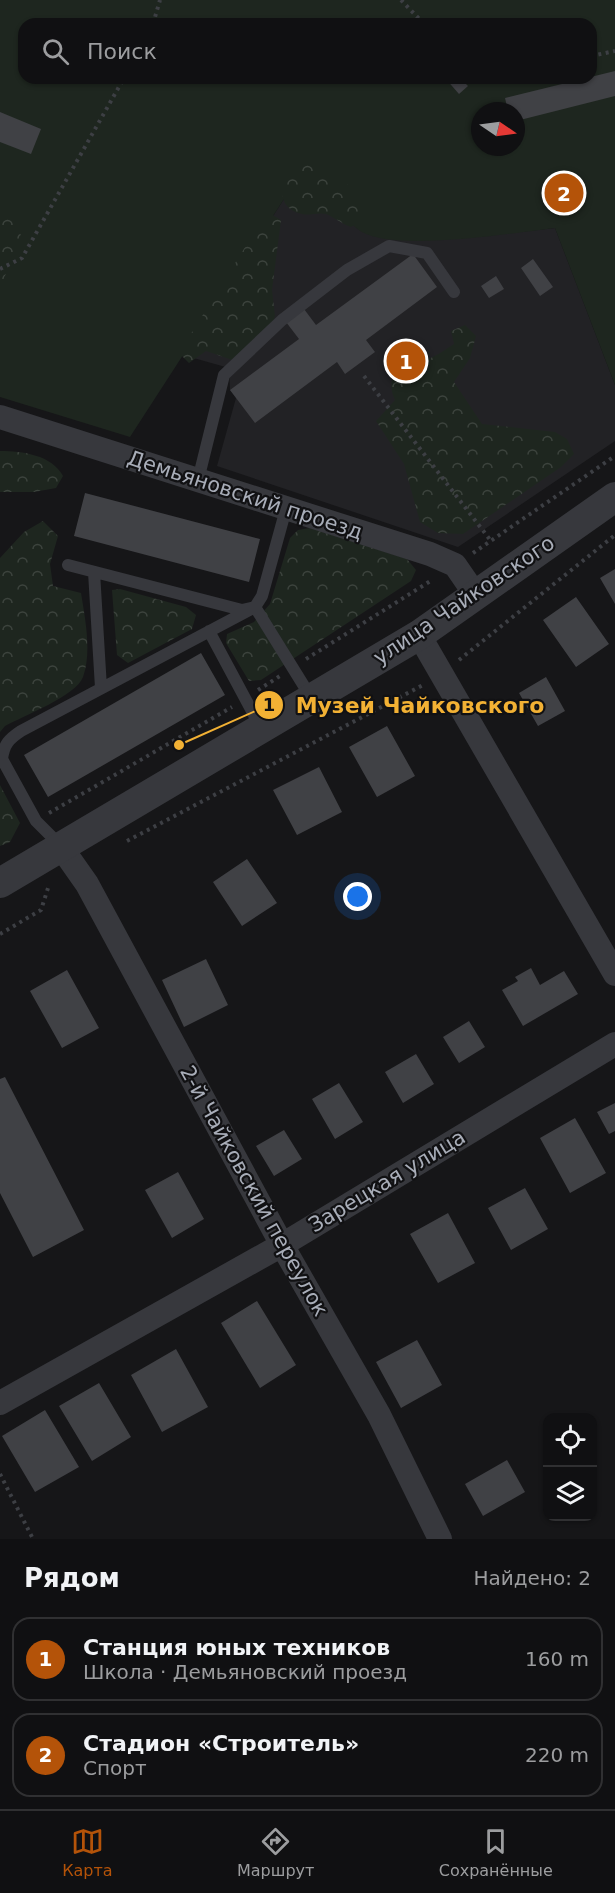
<!DOCTYPE html>
<html lang="ru">
<meta charset="utf-8">
<style>
body{margin:0;font-family:"DejaVu Sans",sans-serif;background:#1e1e20;color:#f1f3f6}
.controls{position:absolute;right:18px;bottom:18px;display:grid;overflow:hidden;border-radius:12px;box-shadow:0 2px 4px #0004}
.controls button{width:54px;height:54px;display:grid;place-items:center;padding:0;border:0;border-bottom:2px solid #303032;background:#101012;color:#f1f3f6;font:30px sans-serif}
.compass{position:absolute;left:471px;top:102px;width:54px;height:54px;border-radius:50%;background:#101012;box-shadow:0 2px 4px #0004;rotate:103deg}
.you{position:absolute;left:358px;top:897px;width:21px;height:21px;margin:-15px;border:4px solid #fff;border-radius:50%;background:#1a73e8;box-shadow:0 0 0 9px #1a73e833}
.badge{display:grid;place-items:center;width:39px;height:39px;border-radius:50%;background:#b45309;color:#fff;font-size:20px;font-weight:700}
.pin{position:absolute;translate:-50% -50%;border:3px solid #fff;box-shadow:0 2px 6px #0006}
.list{margin:0;padding:0;list-style:none}
h2{display:flex;justify-content:space-between;align-items:center;height:78px;margin:0;padding:0 24px;font-size:26px}
h2 small{font-size:20px;font-weight:400;color:#9c9d9f}
.list li{display:grid;grid-template-columns:39px 1fr auto;gap:18px;align-items:center;box-sizing:border-box;height:84px;margin:0 12px 12px;padding:0 12px;border:2px solid #303032;border-radius:18px}
.list b{display:block;font-size:22px;white-space:nowrap}
.list p{margin:0;font-size:20px;white-space:nowrap;color:#9c9d9f}
.list em{font-size:20px;font-style:normal;color:#9c9d9f}
.icon{flex:none;width:33px;height:33px;fill:none;stroke:currentColor;stroke-width:2;stroke-linecap:round;stroke-linejoin:round}
.map{position:relative;flex:none;width:615px;height:1539px;overflow:hidden}
.search{position:absolute;background:#101012;box-shadow:0 2px 4px #0004;left:18px;right:18px;top:18px;height:66px;display:flex;align-items:center;gap:15px;box-sizing:border-box;padding:0 21px;border-radius:18px;color:#9c9d9f;font-size:22px}
.sheet{height:270px;background:#101012}
nav{display:flex;justify-content:space-around;align-items:center;box-sizing:border-box;height:84px;border-top:2px solid #303032;background:#101012;font-size:16px;color:#9c9d9f}
nav a{display:grid;justify-items:center;gap:3px}
nav .on{color:#b45309}
.map>svg:first-child{display:block}
</style>
<div class="map">
<svg width="615" height="1539" viewBox="0 0 615 1539">
<defs>
<pattern id="forest-crowns" width="20" height="18" patternUnits="userSpaceOnUse" patternTransform="scale(1.5)"><rect width="20" height="18" fill="#1e261f"/><path d="M2 6a3 3 0 1 1 6 0M12 15a3 3 0 1 1 6 0" fill="none" stroke="#3c433d"/></pattern>
</defs>
<rect width="100%" height="100%" fill="#161618"/>
<path fill="#222225" d="M306,165L500,234L555,228L615,385V441L458,547L217,466L236,398L230,390L229,368L183,355Z"/>
<path fill="#1e261f" fill-rule="evenodd" d="M0,0H615V385L555,228C512,233 398,252 362,232C342,220 321,184 306,165L130,437L0,397ZM24,24H591V78H24ZM480,111H516V147H480Z"/>
<path fill="url(#forest-crowns)" d="M302,160C320,161 349,180 356,197C360,205 360,213 360,221L351,227C342,224 334,217 326,214C318,212 310,216 302,214C270,207 283,173 302,160Z
M0,208L14,218L22,238L0,287Z
M271,214L281,220L272,290L275,316L269,335L241,363L206,351L189,363L179,353L262,220Z
M465,325L476,336L470,358L454,382L482,424L555,432L567,439L574,454L561,467L463,534L438,533L420,522L404,464L376,421L395,400C382,371 407,367 428,359C437,356 446,349 454,344L451,331Z
M0,451C22,451 52,455 63,476L56,488L34,492H0Z
M43,521L58,536L50,564L53,586L81,593C85,618 92,652 83,677C76,696 23,716 5,726L0,732V558L24,532Z
M310,528L407,559L416,570L411,581L261,680L249,681L226,643L227,634L254,622L270,604L290,538L298,530Z
M120,589L186,607L196,615L192,629L128,663L117,655L112,590Z
M0,785L20,823L10,842L0,846Z"/>
<path fill="#404145" d="M615,71V96L516,121V111H508L505,98Z
M445,78H460L468,86L459,94Z
M0,112L41,129L31,154L0,142Z
M413,254L437,287L366,340L375,352L345,374L337,362L255,423L230,390L299,339L286,322L304,309L316,325Z
M533,259L553,287L540,296L521,268Z
M496,276L504,289L489,298L481,286Z
M85,493L260,539L249,582L74,536Z
M615,569V604L600,578Z
M576,597L609,644L576,667L543,620Z
M201,653L225,695L48,797L24,755Z
M546,677L565,711L538,726L519,693Z
M387,726L415,776L377,797L349,747Z
M319,767L342,812L297,835L273,790Z
M247,859L277,903L242,926L213,882Z
M206,959L228,1005L184,1027L162,980Z
M531,968L540,985L564,971L578,994L523,1026L502,990L518,981L515,977Z
M67,970L99,1028L62,1048L30,991Z
M469,1021L485,1047L459,1063L443,1037Z
M416,1054L434,1084L403,1103L385,1072Z
M5,1077L84,1230L33,1257L0,1193V1079Z
M339,1083L363,1122L335,1139L312,1099Z
M615,1103V1131L609,1134L597,1112Z
M575,1118L606,1173L570,1193L540,1138Z
M284,1130L302,1159L274,1176L256,1146Z
M178,1172L204,1219L172,1238L145,1190Z
M525,1188L548,1229L511,1250L488,1208Z
M448,1213L475,1263L438,1283L410,1234Z
M257,1301L296,1365L260,1388L221,1323Z
M417,1340L442,1385L401,1408L376,1362Z
M176,1349L208,1407L162,1432L131,1375Z
M99,1383L131,1437L92,1461L59,1406Z
M45,1410L79,1467L35,1492L2,1436Z
M507,1460L525,1492L483,1516L465,1484Z"/>
<g fill="none" stroke-linecap="round" stroke-linejoin="round">
<path stroke="#3d3f44" stroke-width="4" stroke-dasharray="3 4.5" stroke-linecap="butt" d="M401,0L424,24
M153,24L160,0
M591,56L615,51
M0,269L22,258L124,78
M364,376L491,541
M473,553L615,456
M306,659L432,580
M459,660L615,535
M258,690L280,676
M49,813L232,707
M127,841L423,685
M0,934L41,910L49,885
M0,1474L33,1539"/>
<path stroke="#37383d" stroke-width="12" d="M198,480L224,375L282,320L347,270L389,246L427,253L454,292
M68,565L242,610L255,607L262,596L286,509
M94,572L101,688
M209,631L261,728
M61,846L36,821L2,759C4,744 9,739 21,731L255,607L312,699"/>
<path stroke="#37383d" stroke-width="24" d="M0,417L430,554L455,565L475,594
M419,635L615,974
M61,847L87,884L282,1245L379,1415L440,1539
M0,1403L282,1245L615,1044"/>
<path stroke="#37383d" stroke-width="30" d="M0,883L419,635L615,497"/>
</g>
<g text-anchor="middle" stroke-width="4.5" stroke-linejoin="round" paint-order="stroke">
<g font-size="21" fill="#a8adb8" stroke="#111113">
<text transform="translate(245 495) rotate(18)" y="7">Демьяновский проезд</text>
<text transform="translate(464 600) rotate(-34)" y="7">улица Чайковского</text>
<text transform="translate(387 1181) rotate(-31)" y="7">Зарецкая улица</text>
<text transform="translate(254 1191) rotate(61)" y="7">2-й Чайковский переулок</text>
</g>
</g>
<path fill="none" stroke="#f2b134" stroke-width="2" d="M179 745L269 705"/>
<g fill="#f2b134" stroke="#111113" stroke-width="2">
<circle cx="179" cy="745" r="6"/>
<circle cx="269" cy="705" r="15"/>
</g>
<g font-size="18" text-anchor="middle" font-weight="bold" fill="#111">
<text x="269" y="711">1</text>
</g>
<g font-size="22" text-anchor="middle" font-weight="bold" fill="#f2b134" stroke="#111113" stroke-width="4.5" stroke-linejoin="round" paint-order="stroke">
<text x="420" y="713">Музей Чайковского</text>
</g>
</svg>
<div class="controls">
<button><svg class="icon" aria-label="locate" viewBox="0 0 24 24"><circle cx="12" cy="12" r="6"/><path d="M12 2v4M12 18v4M2 12h4M18 12h4"/></svg></button>
<button><svg class="icon" aria-label="layers" viewBox="0 0 24 24"><path d="M12 4l9 5-9 5-9-5zM3 14l9 5 9-5"/></svg></button>
</div>
<svg class="compass" viewBox="-18 -18 36 36"><path d="M0-13l5 13h-10z" fill="#e53935"/><path d="M0 13l5-13h-10z" fill="#9c9d9f"/></svg>
<div class="you"></div>
<div class="pin badge" style="left:406px;top:361px">1</div>
<div class="pin badge" style="left:564px;top:193px">2</div>
<div class="search"><svg class="icon" aria-label="search" viewBox="0 0 24 24"><circle cx="10" cy="10" r="6"/><path d="M15 15l6 6"/></svg>Поиск</div>
</div>
<section class="sheet">
<h2>Рядом<small>Найдено: 2</small></h2>
<ul class="list">
<li><span class="badge">1</span><div><b>Станция юных техников</b><p>Школа · Демьяновский проезд</p></div><em>160 m</em></li>
<li><span class="badge">2</span><div><b>Стадион «Строитель»</b><p>Спорт</p></div><em>220 m</em></li>
</ul>
</section>
<nav>
<a class="on"><svg class="icon" aria-label="map" viewBox="0 0 24 24"><path d="M3 6l6-2 6 2 6-2v14l-6 2-6-2-6 2zM9 4v14M15 6v14"/></svg>Карта</a>
<a><svg class="icon" aria-label="directions" viewBox="0 0 24 24"><path d="M12 3l9 9-9 9-9-9zM9 14v-3h6M13 9l2 2-2 2"/></svg>Маршрут</a>
<a><svg class="icon" aria-label="saved" viewBox="0 0 24 24"><path d="M7 4h10v16l-5-4-5 4z"/></svg>Сохранённые</a>
</nav>
